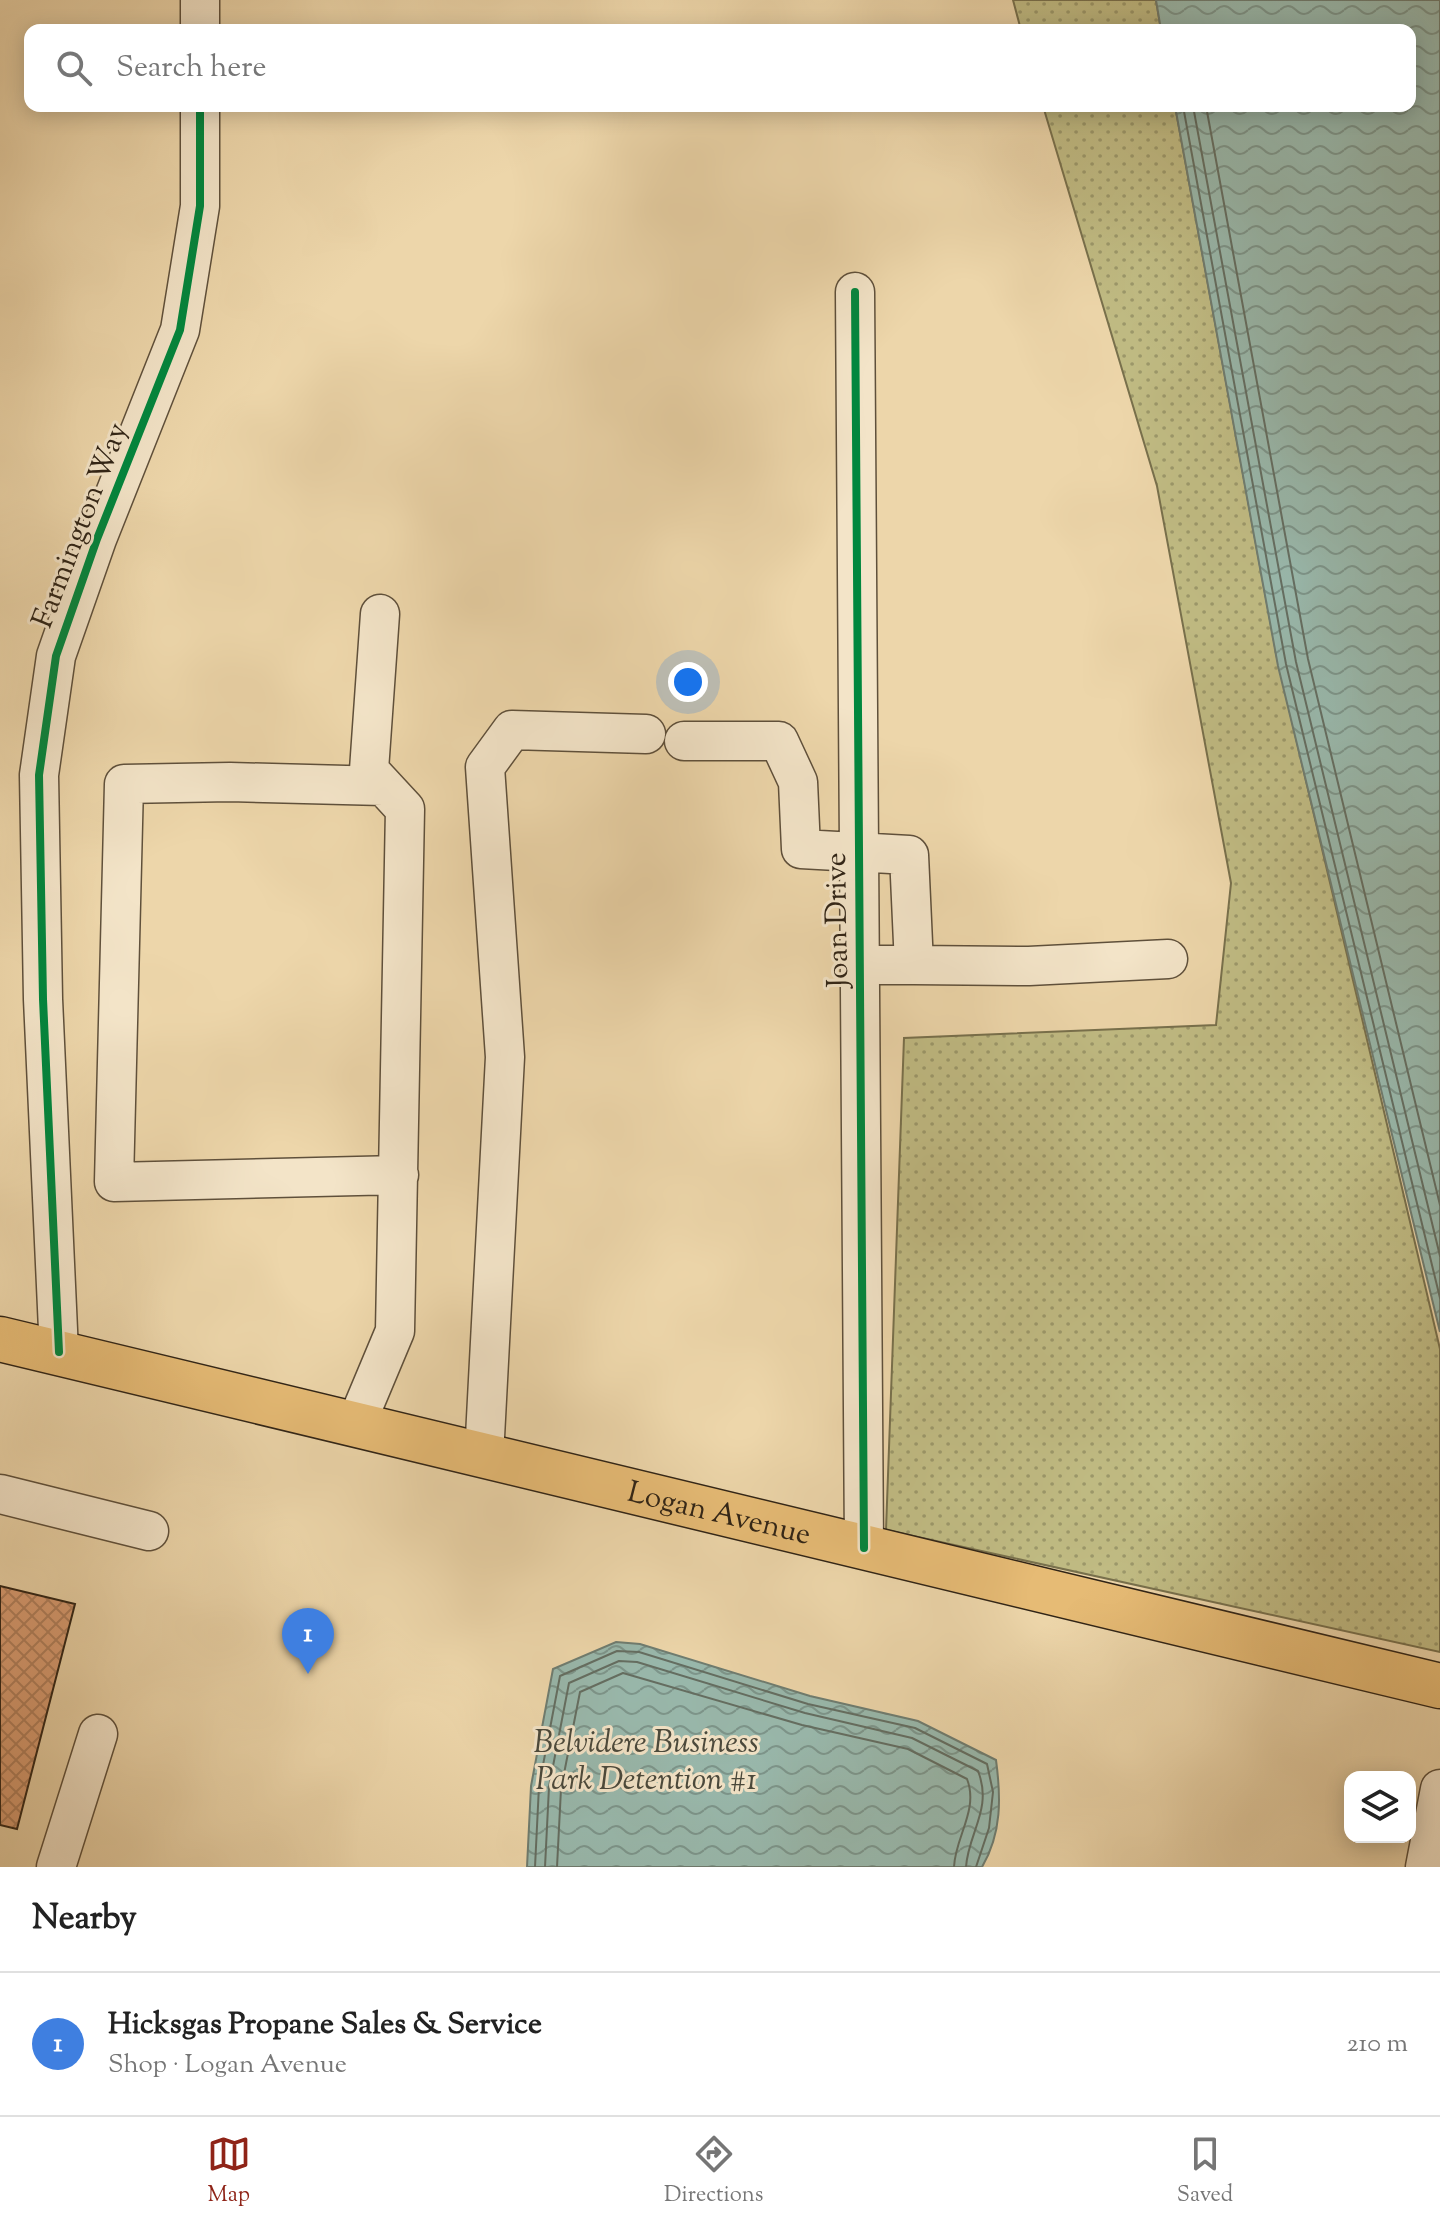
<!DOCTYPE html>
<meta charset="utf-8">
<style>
body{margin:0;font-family:"Sorts Mill Goudy",serif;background:#f6f6f6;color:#222}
.controls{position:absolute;right:24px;bottom:24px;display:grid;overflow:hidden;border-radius:16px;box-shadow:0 4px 20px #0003}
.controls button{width:72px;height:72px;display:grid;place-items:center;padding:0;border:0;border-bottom:2px solid #e0e0e0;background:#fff;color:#222;font:40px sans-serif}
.you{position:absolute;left:688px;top:682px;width:28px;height:28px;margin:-20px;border:6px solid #fff;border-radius:50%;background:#1a73e8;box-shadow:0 0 0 12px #1a73e833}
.badge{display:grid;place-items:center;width:52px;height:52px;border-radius:50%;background:#8f2418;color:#fff;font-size:26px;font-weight:700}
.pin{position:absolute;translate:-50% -66px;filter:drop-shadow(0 2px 4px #0008)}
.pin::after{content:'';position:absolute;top:42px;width:28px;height:24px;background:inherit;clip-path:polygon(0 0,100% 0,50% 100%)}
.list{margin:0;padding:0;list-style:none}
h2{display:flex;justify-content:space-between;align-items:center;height:104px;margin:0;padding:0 32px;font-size:34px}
h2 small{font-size:26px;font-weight:400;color:#767676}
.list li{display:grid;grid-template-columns:52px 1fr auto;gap:24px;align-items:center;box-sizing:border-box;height:144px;padding:0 32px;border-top:2px solid #e0e0e0}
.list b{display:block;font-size:30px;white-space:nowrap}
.list p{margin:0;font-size:26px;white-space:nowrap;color:#767676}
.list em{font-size:26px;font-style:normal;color:#767676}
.icon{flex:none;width:44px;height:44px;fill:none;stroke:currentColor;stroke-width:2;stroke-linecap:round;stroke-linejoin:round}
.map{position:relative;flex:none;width:1440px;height:1867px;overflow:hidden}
.search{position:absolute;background:#fff;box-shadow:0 4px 20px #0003;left:24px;right:24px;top:24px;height:88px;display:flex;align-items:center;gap:20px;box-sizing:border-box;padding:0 28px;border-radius:16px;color:#767676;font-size:30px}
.sheet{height:248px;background:#fff}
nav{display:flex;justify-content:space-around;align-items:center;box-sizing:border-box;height:112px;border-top:2px solid #e0e0e0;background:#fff;font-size:22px;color:#767676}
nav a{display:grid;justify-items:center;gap:4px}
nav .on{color:#8f2418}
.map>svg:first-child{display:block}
</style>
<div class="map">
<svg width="1440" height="1867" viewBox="0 0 1440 1867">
<defs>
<pattern id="green-dots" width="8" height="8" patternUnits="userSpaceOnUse" patternTransform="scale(2)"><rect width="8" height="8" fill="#c0bb83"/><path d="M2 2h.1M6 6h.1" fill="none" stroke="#9c986a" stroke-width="1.8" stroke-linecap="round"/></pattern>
<pattern id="water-waves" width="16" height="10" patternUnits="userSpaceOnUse" patternTransform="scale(2)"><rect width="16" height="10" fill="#99b9ad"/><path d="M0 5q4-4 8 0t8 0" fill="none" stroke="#7d968c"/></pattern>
<pattern id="building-cross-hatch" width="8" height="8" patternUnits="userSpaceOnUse" patternTransform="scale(2)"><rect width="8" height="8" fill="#db9e74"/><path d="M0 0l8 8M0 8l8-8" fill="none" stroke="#b2815e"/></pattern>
</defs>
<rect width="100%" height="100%" fill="#edd6aa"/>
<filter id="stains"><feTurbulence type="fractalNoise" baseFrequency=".0025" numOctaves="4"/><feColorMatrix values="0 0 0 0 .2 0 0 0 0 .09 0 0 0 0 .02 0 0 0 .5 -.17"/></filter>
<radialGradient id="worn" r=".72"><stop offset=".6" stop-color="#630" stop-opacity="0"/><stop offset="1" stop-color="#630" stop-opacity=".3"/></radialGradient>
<path fill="url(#green-dots)" stroke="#78704c" stroke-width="2" d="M1013,0H1156L1161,30H1021Z
M1043,106H1175L1277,658L1440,1349V1652L886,1530L904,1038L1216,1025L1231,883L1157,486Z"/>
<path fill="url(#water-waves)" stroke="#6f7d71" stroke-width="2" d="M1156,0H1440V1332L1278,666L1175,106H1410V30H1161Z
M616,1642L640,1644L810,1696L918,1721L996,1760C1001,1797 1002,1833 982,1867H527L531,1786L553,1669Z"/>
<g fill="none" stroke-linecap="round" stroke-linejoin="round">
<path stroke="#646e62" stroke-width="2" d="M1183,106L1286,664L1440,1298
M1193,106L1296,662L1440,1256
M1206,106L1308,659L1440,1205
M535,1867L539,1786L560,1676L617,1651L639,1652L808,1704L915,1728L987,1764L993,1792L989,1828L976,1867
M545,1867L549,1787L569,1683L619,1661L637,1662L805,1713L912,1738L978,1771C993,1809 968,1833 966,1867
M557,1867L561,1789L580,1692L623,1673L802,1725L908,1749L967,1779C979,1810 955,1837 954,1867"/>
</g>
<path fill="url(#building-cross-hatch)" stroke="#302416" stroke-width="2" d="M0,1586L75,1604L17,1829L0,1825Z"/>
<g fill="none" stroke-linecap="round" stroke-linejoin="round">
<g stroke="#5f503b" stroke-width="41">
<path id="minor" d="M200,30V0
M855,292L864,1548
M684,741H779L798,782L801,849L909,855L914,965H861
M383,786L230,782L124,784L114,1182L399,1175
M914,965L1029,966L1168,959
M59,1352L43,999L39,775L56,656L97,539L180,330L200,206V106
M356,1424L395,1331L405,809L369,770L380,614
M484,1456L505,1057L485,767L512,730L646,734
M0,1494L149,1531
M56,1867L98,1734
M1425,1867L1440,1789"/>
</g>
<g stroke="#302416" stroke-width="47">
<g id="major">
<path id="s1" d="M0,1339L1440,1686"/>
</g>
</g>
<use href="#minor" stroke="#f3e4c8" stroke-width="38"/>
<use href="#major" stroke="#e6bb75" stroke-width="44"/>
<g stroke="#f3e4c8" stroke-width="13">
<path id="cycleway" d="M855,292L864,1548
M59,1352L43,999L39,775L56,656L97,539L180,330L200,206V106"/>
</g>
<use href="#cycleway" stroke="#00873e" stroke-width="8"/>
</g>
<g text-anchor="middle" stroke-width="6" stroke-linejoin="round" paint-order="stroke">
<g font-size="30" fill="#302416" stroke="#f3e4c8">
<text transform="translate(79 525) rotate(-69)" y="10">Farmington Way</text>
<text transform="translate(836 920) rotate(-91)" y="10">Joan Drive</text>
<text dy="10" stroke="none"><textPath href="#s1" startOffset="740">Logan Avenue</textPath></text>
</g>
<g font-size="32" font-style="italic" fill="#4a493c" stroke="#f3e4c8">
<text x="646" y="1752">Belvidere Business<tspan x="646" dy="37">Park Detention #1</tspan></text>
</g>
</g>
<rect width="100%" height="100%" filter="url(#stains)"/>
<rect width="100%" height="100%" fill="url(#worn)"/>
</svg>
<div class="controls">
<button><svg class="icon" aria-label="layers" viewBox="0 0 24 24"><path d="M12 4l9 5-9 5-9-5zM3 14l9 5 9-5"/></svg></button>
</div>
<div class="you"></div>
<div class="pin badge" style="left:308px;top:1674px;background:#3f7fe0">1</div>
<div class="search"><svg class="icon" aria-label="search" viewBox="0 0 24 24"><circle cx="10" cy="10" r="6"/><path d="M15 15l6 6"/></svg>Search here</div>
</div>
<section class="sheet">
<h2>Nearby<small></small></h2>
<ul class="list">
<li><span class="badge" style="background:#3f7fe0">1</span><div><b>Hicksgas Propane Sales &amp; Service</b><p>Shop · Logan Avenue</p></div><em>210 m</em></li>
</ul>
</section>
<nav>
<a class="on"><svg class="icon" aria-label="map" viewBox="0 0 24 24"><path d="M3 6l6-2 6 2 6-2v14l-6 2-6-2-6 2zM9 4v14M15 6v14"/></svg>Map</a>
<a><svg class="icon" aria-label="directions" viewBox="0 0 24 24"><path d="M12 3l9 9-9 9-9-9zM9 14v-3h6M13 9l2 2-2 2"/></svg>Directions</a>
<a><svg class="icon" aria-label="saved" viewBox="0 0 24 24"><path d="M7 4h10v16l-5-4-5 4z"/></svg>Saved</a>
</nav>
